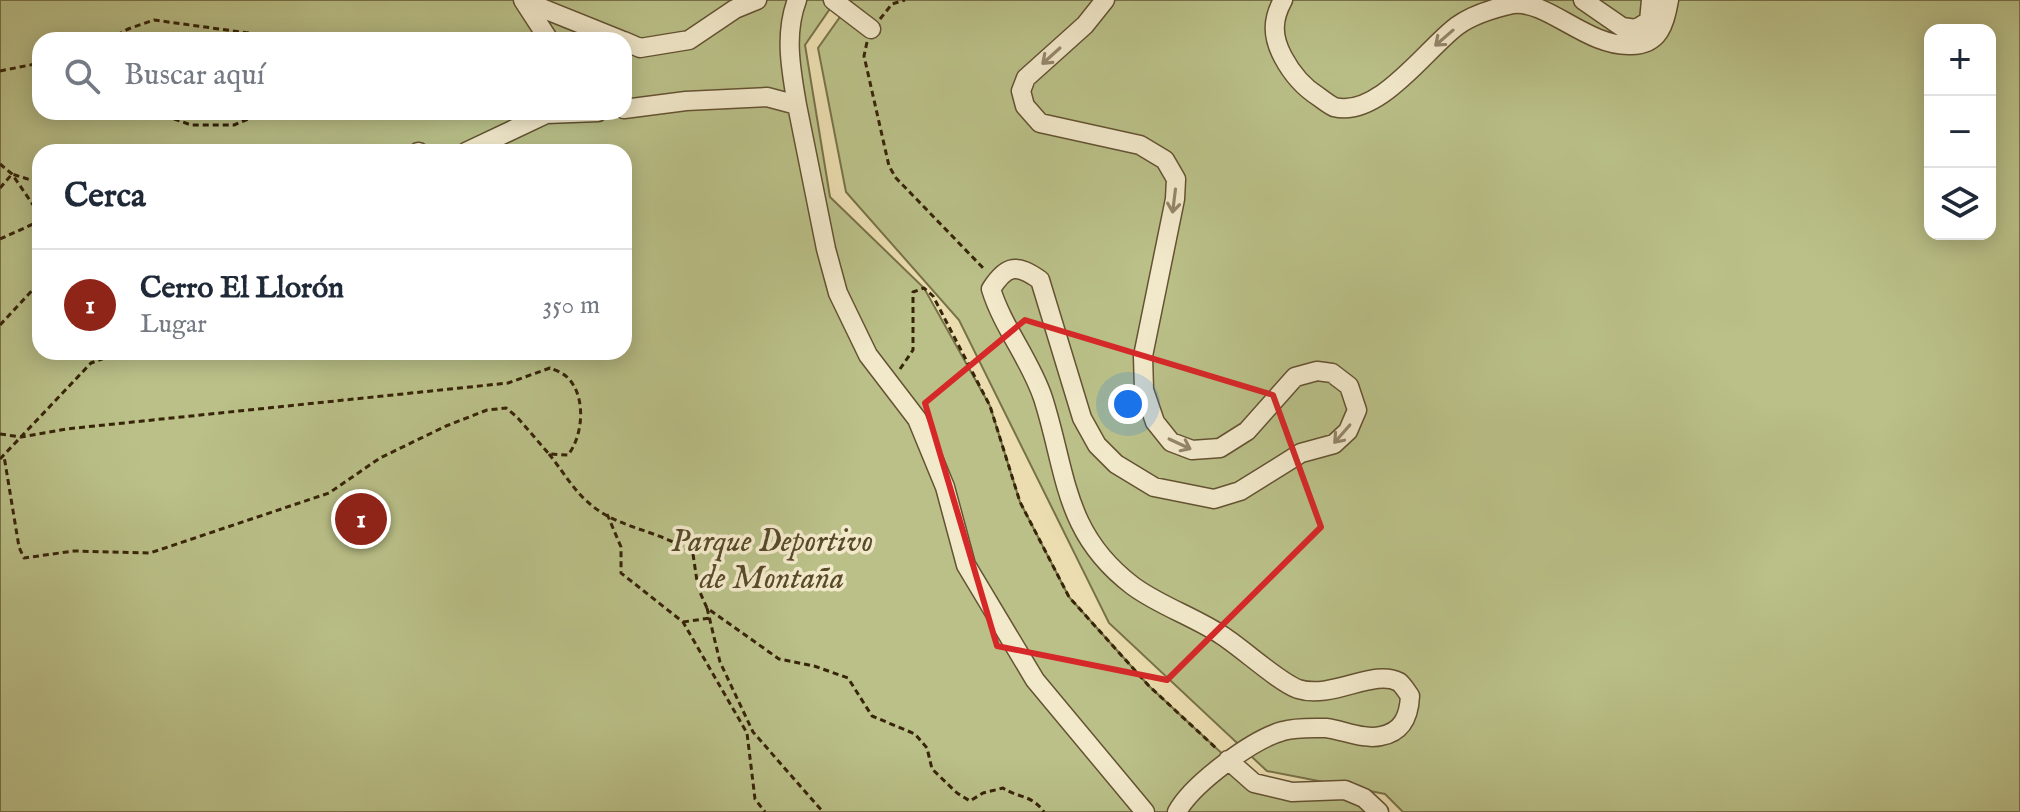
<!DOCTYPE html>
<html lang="es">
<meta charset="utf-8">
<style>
body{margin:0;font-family:"IM FELL English",serif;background:#f6f6f7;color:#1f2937}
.controls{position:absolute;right:24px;top:24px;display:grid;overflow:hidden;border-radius:16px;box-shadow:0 4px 20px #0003}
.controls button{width:72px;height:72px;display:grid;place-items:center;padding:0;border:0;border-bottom:2px solid #e0e1e3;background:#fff;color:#1f2937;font:40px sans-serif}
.you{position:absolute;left:1128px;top:404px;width:28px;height:28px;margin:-20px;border:6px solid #fff;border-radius:50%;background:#1a73e8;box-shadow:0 0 0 12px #1a73e833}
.badge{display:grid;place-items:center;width:52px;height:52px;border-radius:50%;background:#8f2418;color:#fff;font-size:26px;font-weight:700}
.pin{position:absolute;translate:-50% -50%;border:4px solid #fff;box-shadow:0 2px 8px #0006}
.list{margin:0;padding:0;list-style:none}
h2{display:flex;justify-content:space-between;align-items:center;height:104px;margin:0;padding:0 32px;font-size:34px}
h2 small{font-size:26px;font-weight:400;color:#747a83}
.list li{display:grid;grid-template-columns:52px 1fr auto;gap:24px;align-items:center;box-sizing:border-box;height:112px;padding:0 32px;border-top:2px solid #e0e1e3}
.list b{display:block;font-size:30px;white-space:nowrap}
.list p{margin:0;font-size:26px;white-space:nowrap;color:#747a83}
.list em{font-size:26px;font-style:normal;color:#747a83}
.icon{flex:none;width:44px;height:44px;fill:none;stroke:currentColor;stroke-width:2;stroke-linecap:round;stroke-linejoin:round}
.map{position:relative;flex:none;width:2020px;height:812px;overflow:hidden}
.search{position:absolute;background:#fff;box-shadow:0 4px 20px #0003;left:32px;top:32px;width:600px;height:88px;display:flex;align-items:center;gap:20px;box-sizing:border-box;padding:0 28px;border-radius:24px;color:#747a83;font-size:30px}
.panel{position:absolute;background:#fff;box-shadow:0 4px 20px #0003;left:32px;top:144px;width:600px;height:216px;border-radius:24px}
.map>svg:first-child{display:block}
</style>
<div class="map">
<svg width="2020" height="812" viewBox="0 0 2020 812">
<rect width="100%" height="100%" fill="#ebddaf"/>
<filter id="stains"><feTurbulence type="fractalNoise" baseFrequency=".0025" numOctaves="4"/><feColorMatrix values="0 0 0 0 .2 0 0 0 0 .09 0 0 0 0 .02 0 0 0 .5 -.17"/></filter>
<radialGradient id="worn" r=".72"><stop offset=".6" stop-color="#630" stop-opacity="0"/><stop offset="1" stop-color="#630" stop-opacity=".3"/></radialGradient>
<path fill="#bac088" stroke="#787248" stroke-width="2" fill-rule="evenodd" d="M0,0H836L805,45L830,197L924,288L990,406L1020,502L1069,597L1149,686L1254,783L1364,798L1379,812H0ZM40,40H624V112H40ZM40,152H624V352H40Z
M852,0H2020V812H1403L1385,794L1267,771L1109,623L959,320L846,192L818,48ZM1930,30H1990V234H1930Z"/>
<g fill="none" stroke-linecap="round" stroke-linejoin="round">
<g stroke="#645232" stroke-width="21">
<path id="minor" d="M523,0L549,40
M833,0L871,29
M1105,0L1085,25L1026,78L1021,91L1025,106L1040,123L1140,145L1165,160L1176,179L1175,199L1143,356L1144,390L1155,422L1171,442L1192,450L1220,448L1247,431L1295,377L1317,371L1332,373L1349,386L1357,410L1348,431L1334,444L1301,453L1240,491L1214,499L1154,487L1116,464L1097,445L1082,418L1040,280C1017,264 1007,264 991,289C1003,328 1030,359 1043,398C1067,473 1063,533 1133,586C1160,606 1195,617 1223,636C1243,649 1279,682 1298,689C1332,700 1374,668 1399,682C1403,685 1407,692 1410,696C1409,717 1402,732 1381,736C1364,740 1343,730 1326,728C1313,728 1296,727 1283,731C1253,739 1192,784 1177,812
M1283,0C1272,20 1272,36 1283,57C1292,74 1303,87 1319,97C1323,100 1330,105 1334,107C1378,119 1426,49 1457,26C1472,15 1495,8 1513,4C1548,0 1587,47 1631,45C1659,45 1665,24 1669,0
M1583,0L1622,27L1636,29
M524,1L621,40
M1636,29L1649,21L1651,0
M624,41L640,48L689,40L735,9L757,0
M797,105C791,70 784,34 797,0
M624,109L686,101L767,97L797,105L826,249L838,293L868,355L917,419L945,487L966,565L1035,680L1145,812
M418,152H419
M466,152L546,114L598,112
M1228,760L1254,783L1292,792L1345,790L1364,798L1379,812"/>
</g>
<path stroke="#372409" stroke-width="3" stroke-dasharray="6 4" stroke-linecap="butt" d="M880,19L892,4L905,0
M108,40L128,29L154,20L299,40
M125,40L128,29
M867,42L864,56L889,166L896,178L985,270
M0,71L40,63
M155,112L191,125H234L265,112
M0,164L12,174L40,215
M0,188L12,174L40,183
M0,239L40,221
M0,325L40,282
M900,369L913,350V292L924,288L933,296L990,406L1020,502L1069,597L1149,686L1217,749
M0,434L21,437L66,429L508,383L550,368C555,370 563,373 567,377C587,396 583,436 568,455L549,454L517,417L506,408L487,410L446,426L380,458L329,493L150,553L74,551L24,558L19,547L4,456
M549,454C562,470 574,491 590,504C620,530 662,530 693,554L698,588L707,608L779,659L814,666L848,678L872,716L915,734L927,748L932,769L957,793L970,801L983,793L1003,788C1020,799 1031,794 1044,812
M0,459L91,363L121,352
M607,514L621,547V573L683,622L747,733L755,799L765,812
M707,608L720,662L753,732L823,812
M683,622L710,618"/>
<use href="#minor" stroke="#f2e9cb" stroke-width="18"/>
</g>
<defs><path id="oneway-shaft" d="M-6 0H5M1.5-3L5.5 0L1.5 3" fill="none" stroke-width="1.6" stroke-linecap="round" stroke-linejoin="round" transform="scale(2)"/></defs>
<g stroke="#94866a">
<use href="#oneway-shaft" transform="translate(1444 38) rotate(139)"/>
<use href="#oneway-shaft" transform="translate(1051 56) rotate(138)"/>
<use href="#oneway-shaft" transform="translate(1174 201) rotate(97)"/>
<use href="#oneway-shaft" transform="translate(1342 434) rotate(131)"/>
<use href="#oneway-shaft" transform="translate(1180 444) rotate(25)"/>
</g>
<path fill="none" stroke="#d62828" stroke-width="6" stroke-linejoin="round" d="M1025,320L1273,395L1321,527L1167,680L997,646L925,403Z"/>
<g text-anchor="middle" stroke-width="7" stroke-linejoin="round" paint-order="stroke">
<g font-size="32" font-style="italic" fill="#584b29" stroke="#f2e9cb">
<text x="772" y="551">Parque Deportivo<tspan x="772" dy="37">de Montaña</tspan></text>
</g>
</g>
<rect width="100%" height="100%" filter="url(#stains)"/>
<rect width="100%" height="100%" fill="url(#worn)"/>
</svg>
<div class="controls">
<button>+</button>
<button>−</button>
<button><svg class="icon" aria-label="layers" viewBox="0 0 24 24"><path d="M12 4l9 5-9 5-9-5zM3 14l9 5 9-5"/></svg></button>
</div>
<div class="you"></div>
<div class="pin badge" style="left:361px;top:519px">1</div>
<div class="search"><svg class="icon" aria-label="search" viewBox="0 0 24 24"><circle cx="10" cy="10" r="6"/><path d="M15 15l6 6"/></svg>Buscar aquí</div>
<section class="panel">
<h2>Cerca<small></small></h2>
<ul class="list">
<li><span class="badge">1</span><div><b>Cerro El Llorón</b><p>Lugar</p></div><em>350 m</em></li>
</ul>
</section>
</div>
